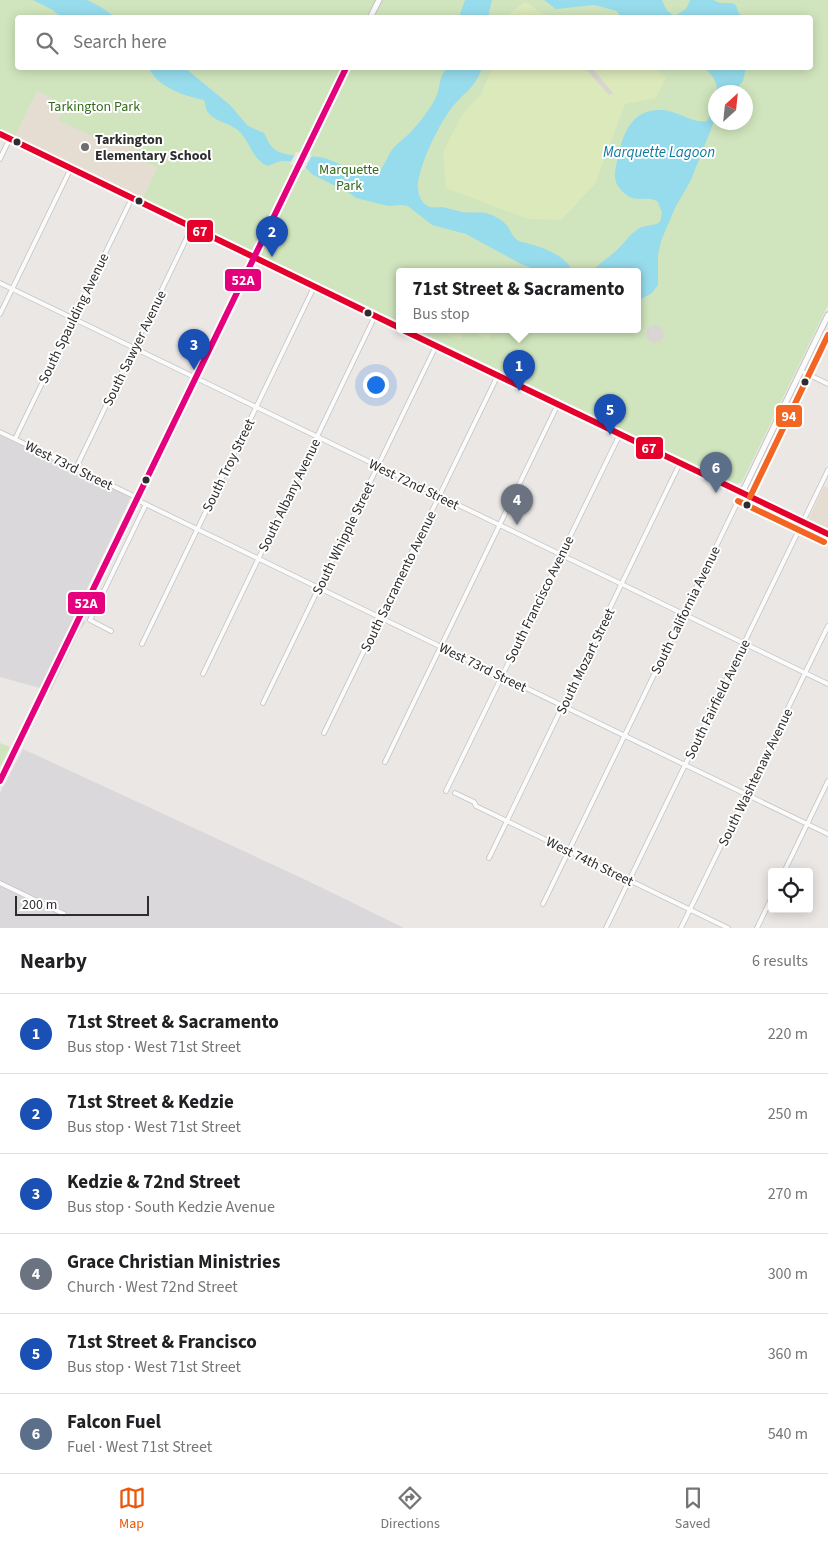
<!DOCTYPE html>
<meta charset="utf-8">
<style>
body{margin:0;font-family:"Source Sans 3",sans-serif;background:#f6f6f6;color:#202124}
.controls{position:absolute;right:15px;bottom:15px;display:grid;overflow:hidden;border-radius:5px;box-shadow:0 2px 12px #0003}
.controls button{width:45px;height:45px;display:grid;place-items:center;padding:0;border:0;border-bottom:1px solid #e0e0e0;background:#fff;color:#202124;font:25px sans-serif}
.compass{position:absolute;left:708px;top:85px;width:45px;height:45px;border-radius:50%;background:#fff;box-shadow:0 2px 12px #0003;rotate:27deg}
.scale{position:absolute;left:15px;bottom:12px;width:134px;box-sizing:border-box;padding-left:5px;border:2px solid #2d2d2d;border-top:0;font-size:14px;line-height:18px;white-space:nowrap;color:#2d2d2d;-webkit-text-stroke:4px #fff;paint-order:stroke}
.you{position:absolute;left:375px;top:384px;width:18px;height:18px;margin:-12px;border:4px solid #fff;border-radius:50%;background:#1a73e8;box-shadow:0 0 0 8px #1a73e833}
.badge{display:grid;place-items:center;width:32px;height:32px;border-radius:50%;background:#ea580c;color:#fff;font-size:16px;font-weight:700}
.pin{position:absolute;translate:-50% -41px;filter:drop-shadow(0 1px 2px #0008)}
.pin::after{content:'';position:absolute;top:26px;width:18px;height:15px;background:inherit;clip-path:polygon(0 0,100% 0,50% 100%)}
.popup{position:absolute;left:396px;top:268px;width:245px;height:65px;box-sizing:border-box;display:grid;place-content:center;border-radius:5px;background:#fff;filter:drop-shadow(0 1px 4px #0005);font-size:16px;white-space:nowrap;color:#757577}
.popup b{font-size:19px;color:#202124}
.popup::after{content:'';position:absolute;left:50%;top:100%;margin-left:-10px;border:10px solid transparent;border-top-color:#fff}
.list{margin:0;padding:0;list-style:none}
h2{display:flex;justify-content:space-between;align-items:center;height:65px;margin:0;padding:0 20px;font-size:21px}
h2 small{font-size:16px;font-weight:400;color:#757577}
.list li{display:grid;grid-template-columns:32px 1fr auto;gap:15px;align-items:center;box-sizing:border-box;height:80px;padding:0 20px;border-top:1px solid #e0e0e0}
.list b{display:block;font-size:19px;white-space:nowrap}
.list p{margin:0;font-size:16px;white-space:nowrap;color:#757577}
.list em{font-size:16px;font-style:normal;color:#757577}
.icon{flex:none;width:28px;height:28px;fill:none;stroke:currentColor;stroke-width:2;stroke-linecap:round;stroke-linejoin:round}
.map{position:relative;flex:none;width:828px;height:928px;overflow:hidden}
.search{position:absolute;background:#fff;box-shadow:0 2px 12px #0003;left:15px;right:15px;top:15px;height:55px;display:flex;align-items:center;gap:12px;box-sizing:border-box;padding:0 18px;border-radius:5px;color:#757577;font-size:19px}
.sheet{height:545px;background:#fff}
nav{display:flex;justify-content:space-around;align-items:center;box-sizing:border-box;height:70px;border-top:1px solid #e0e0e0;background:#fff;font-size:14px;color:#757577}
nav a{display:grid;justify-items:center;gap:2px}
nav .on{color:#ea580c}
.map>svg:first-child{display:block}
</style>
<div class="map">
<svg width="828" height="928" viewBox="0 0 828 928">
<rect width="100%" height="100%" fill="#eae7e4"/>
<path fill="#dad8db" d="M0,434L131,497L74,616L86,622L79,631L51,691L0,677Z
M23,749L306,880L404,928H0V793Z"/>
<path fill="#e5ddd2" d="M37,91L65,105L58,119L109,136L142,153L139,159L157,168L143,198L15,136Z
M824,486L828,488V529L808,520Z"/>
<path fill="#d0e5bd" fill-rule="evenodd" d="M0,0H828V305L742,482L736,484L416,330H638V272H400V322L143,198L157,168L139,159L142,153L109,137L104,142L58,120L65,105L37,91L15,136L0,129ZM18,18H810V68H18ZM716,92H746V122H716Z
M0,743L10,747L0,767Z"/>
<path fill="#dbe9bb" d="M524,2C533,3 537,14 546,17H508V15Z
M492,68H654L666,77L656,98L625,104L595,184L561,220L528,219L448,189L446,187L443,152L462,115L481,94Z
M438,330H465L460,340Z
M480,330H493L488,340L478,335Z"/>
<path fill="#d8d5d2" d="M585,68H592L613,93L609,95Z
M646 334a9 9 0 1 1 18 0a9 9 0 1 1-18 0Z"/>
<path fill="#97dcec" d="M33,0H87L101,7L115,17H61L53,10Z
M465,0H492L489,11V17H459Z
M544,0H662L667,11L675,16L686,9L690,0H713L720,3H731L736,5L738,12L743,17H621L617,11L594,5L556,9Z
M149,68H185L230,105L248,126L264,133C268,140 269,146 277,151C293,159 314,153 330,160C340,164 371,180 380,170C385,165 387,156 392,150C397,143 405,138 411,132C420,122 430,109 436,97C441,87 438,72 450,68H482C474,89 467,90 453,106C439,124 422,159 418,182C417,191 420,204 430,207C434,208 437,207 441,207C449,208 456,211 463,212C471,213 479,212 486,213C496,216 505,221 510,230C512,234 513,237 516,239C520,243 526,242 530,244C547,249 566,256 573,272H543L521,264L466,234L432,225L408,206L402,205L388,206L356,198L348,192L313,175L304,166L289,161H281L267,166C252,158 250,143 240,132C230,122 215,123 207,111C205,107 206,104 204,100C185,96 157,87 149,68Z
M703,68H746L743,81L734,92H717C718,83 712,73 703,68Z
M715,97V119L691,180L675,208L661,241L658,255V285L652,293L638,301V272H592C600,262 610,257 619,248C625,242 631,233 638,229C645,224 653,227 660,222L662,213L658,202C645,193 633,208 618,186C612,177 616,167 618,157C623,132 633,108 663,110C678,111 693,124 707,121L713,110Z"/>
<path fill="#eae7e4" d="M296,152L312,155L304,170L290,164Z"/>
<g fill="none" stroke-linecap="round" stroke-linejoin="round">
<g stroke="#c4c4c4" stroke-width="5.5">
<path id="street" d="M0,159L10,138
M0,283L828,684
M0,314L71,168
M801,371L828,384
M0,432L138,498
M15,439L132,198
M76,468L192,227
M137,500L828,834
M111,631L90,620L146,504
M142,644L314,287
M203,674L375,316
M263,703L436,346
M324,733L498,375
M385,762L558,404
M446,791L620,434
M455,793L474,802L476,806L728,928
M489,858L680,463
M784,872L828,781
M0,883L64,914
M543,904L742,493
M606,928L828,470
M681,928L828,626
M757,928L772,897"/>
</g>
<g stroke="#c4c4c4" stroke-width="7">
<path id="secondary" d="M370,18L379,0
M0,134L400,328
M403,330L828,534
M742,493L828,315
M0,781L346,68"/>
</g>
<use href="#street" stroke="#fcfbfb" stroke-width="4"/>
<use href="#secondary" stroke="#fcfbfb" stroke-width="5"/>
<g stroke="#fff" stroke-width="10">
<path id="bus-1" d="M0,134L400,328
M403,330L828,534"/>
</g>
<g stroke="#fff" stroke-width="10">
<path id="bus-2" d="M0,781L346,68"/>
</g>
<g stroke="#fff" stroke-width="10">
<path id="bus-3" d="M750,497L828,335
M738,501L824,542"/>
</g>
<use href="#bus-1" stroke="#e4002b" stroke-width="6"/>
<use href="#bus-2" stroke="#e5007d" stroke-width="6"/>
<use href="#bus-3" stroke="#f26522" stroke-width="6"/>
</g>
<g fill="#2d2d2d" stroke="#fff" stroke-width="2">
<circle cx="17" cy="142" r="4.5"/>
<circle cx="139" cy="201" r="4.5"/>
<circle cx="368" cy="313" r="4.5"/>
<circle cx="805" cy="382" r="4.5"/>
<circle cx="146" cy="480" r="4.5"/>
<circle cx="747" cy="505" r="4.5"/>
</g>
<circle fill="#6f6e6d" stroke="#fff" stroke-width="2" cx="85" cy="147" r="5"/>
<g text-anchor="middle" stroke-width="4" stroke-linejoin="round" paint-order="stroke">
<g font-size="14" fill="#336b1b" stroke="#fff">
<text x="94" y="111">Tarkington Park</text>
<text x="349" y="174">Marquette<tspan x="349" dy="16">Park</tspan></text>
</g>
<g font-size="14" font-weight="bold" fill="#2d2d2d" stroke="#fff" text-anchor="start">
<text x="95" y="144">Tarkington<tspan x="95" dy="16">Elementary School</tspan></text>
</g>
<g font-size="14" fill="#2d2d2d" stroke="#fff">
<text transform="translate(73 318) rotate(-64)" y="5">South Spaulding Avenue</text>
<text transform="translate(134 348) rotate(-64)" y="5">South Sawyer Avenue</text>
<text transform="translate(69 465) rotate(26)" y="5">West 73rd Street</text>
<text transform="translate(228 465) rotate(-64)" y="5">South Troy Street</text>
<text transform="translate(414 484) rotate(26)" y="5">West 72nd Street</text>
<text transform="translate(289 495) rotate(-64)" y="5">South Albany Avenue</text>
<text transform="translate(343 538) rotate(-64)" y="5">South Whipple Street</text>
<text transform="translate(398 581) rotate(-64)" y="5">South Sacramento Avenue</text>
<text transform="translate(539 599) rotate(-64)" y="5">South Francisco Avenue</text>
<text transform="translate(685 610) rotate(-64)" y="5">South California Avenue</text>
<text transform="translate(585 661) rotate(-64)" y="5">South Mozart Street</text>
<text transform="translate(483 667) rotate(26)" y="5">West 73rd Street</text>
<text transform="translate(717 699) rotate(-64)" y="5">South Fairfield Avenue</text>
<text transform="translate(755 777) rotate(-64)" y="5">South Washtenaw Avenue</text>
<text transform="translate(590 861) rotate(26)" y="5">West 74th Street</text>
</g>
<g font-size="15" font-style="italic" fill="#0e7aa0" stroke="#fff">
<text x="659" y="157">Marquette Lagoon</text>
</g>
</g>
<g stroke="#fff" stroke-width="2">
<rect x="186" y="219" width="28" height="24" rx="5" fill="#e4002b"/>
<rect x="224" y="268" width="38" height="24" rx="5" fill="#e5007d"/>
<rect x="775" y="404" width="28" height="24" rx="5" fill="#f26522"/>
<rect x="635" y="436" width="29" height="24" rx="5" fill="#e4002b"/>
<rect x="67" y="591" width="39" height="24" rx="5" fill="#e5007d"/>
</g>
<g font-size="14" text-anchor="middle" font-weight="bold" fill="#fff">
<text x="200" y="236">67</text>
<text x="243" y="285">52A</text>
<text x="789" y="421">94</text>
<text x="649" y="453">67</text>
<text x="86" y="608">52A</text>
</g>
</svg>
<div class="controls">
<button><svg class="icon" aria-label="locate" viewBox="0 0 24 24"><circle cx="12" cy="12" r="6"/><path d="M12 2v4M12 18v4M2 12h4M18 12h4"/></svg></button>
</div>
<svg class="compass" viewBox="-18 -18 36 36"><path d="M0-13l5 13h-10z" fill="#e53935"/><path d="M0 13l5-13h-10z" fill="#757577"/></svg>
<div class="scale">200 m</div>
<div class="you"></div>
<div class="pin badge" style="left:519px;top:391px;background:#1a4fb4">1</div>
<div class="popup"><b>71st Street &amp; Sacramento</b>Bus stop</div>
<div class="pin badge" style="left:272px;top:257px;background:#1a4fb4">2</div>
<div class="pin badge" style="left:194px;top:370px;background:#1a4fb4">3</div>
<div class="pin badge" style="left:517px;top:525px;background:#6b7280">4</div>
<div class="pin badge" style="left:610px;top:435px;background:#1a4fb4">5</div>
<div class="pin badge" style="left:716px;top:493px;background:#5c6f8a">6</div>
<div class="search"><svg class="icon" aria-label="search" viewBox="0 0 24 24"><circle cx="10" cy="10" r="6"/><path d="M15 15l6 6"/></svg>Search here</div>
</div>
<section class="sheet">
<h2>Nearby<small>6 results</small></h2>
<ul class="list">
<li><span class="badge" style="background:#1a4fb4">1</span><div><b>71st Street &amp; Sacramento</b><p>Bus stop · West 71st Street</p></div><em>220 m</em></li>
<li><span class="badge" style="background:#1a4fb4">2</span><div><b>71st Street &amp; Kedzie</b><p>Bus stop · West 71st Street</p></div><em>250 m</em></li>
<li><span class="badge" style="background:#1a4fb4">3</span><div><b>Kedzie &amp; 72nd Street</b><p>Bus stop · South Kedzie Avenue</p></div><em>270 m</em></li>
<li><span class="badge" style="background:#6b7280">4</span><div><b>Grace Christian Ministries</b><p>Church · West 72nd Street</p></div><em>300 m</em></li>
<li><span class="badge" style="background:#1a4fb4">5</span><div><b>71st Street &amp; Francisco</b><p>Bus stop · West 71st Street</p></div><em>360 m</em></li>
<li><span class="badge" style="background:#5c6f8a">6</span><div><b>Falcon Fuel</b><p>Fuel · West 71st Street</p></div><em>540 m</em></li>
</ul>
</section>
<nav>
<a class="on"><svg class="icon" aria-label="map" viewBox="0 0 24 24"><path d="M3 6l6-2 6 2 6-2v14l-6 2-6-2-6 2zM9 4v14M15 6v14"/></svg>Map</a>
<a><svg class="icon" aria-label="directions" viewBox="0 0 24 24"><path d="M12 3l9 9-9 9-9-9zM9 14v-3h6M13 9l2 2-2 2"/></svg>Directions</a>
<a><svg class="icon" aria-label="saved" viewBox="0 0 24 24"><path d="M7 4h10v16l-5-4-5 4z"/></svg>Saved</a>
</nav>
